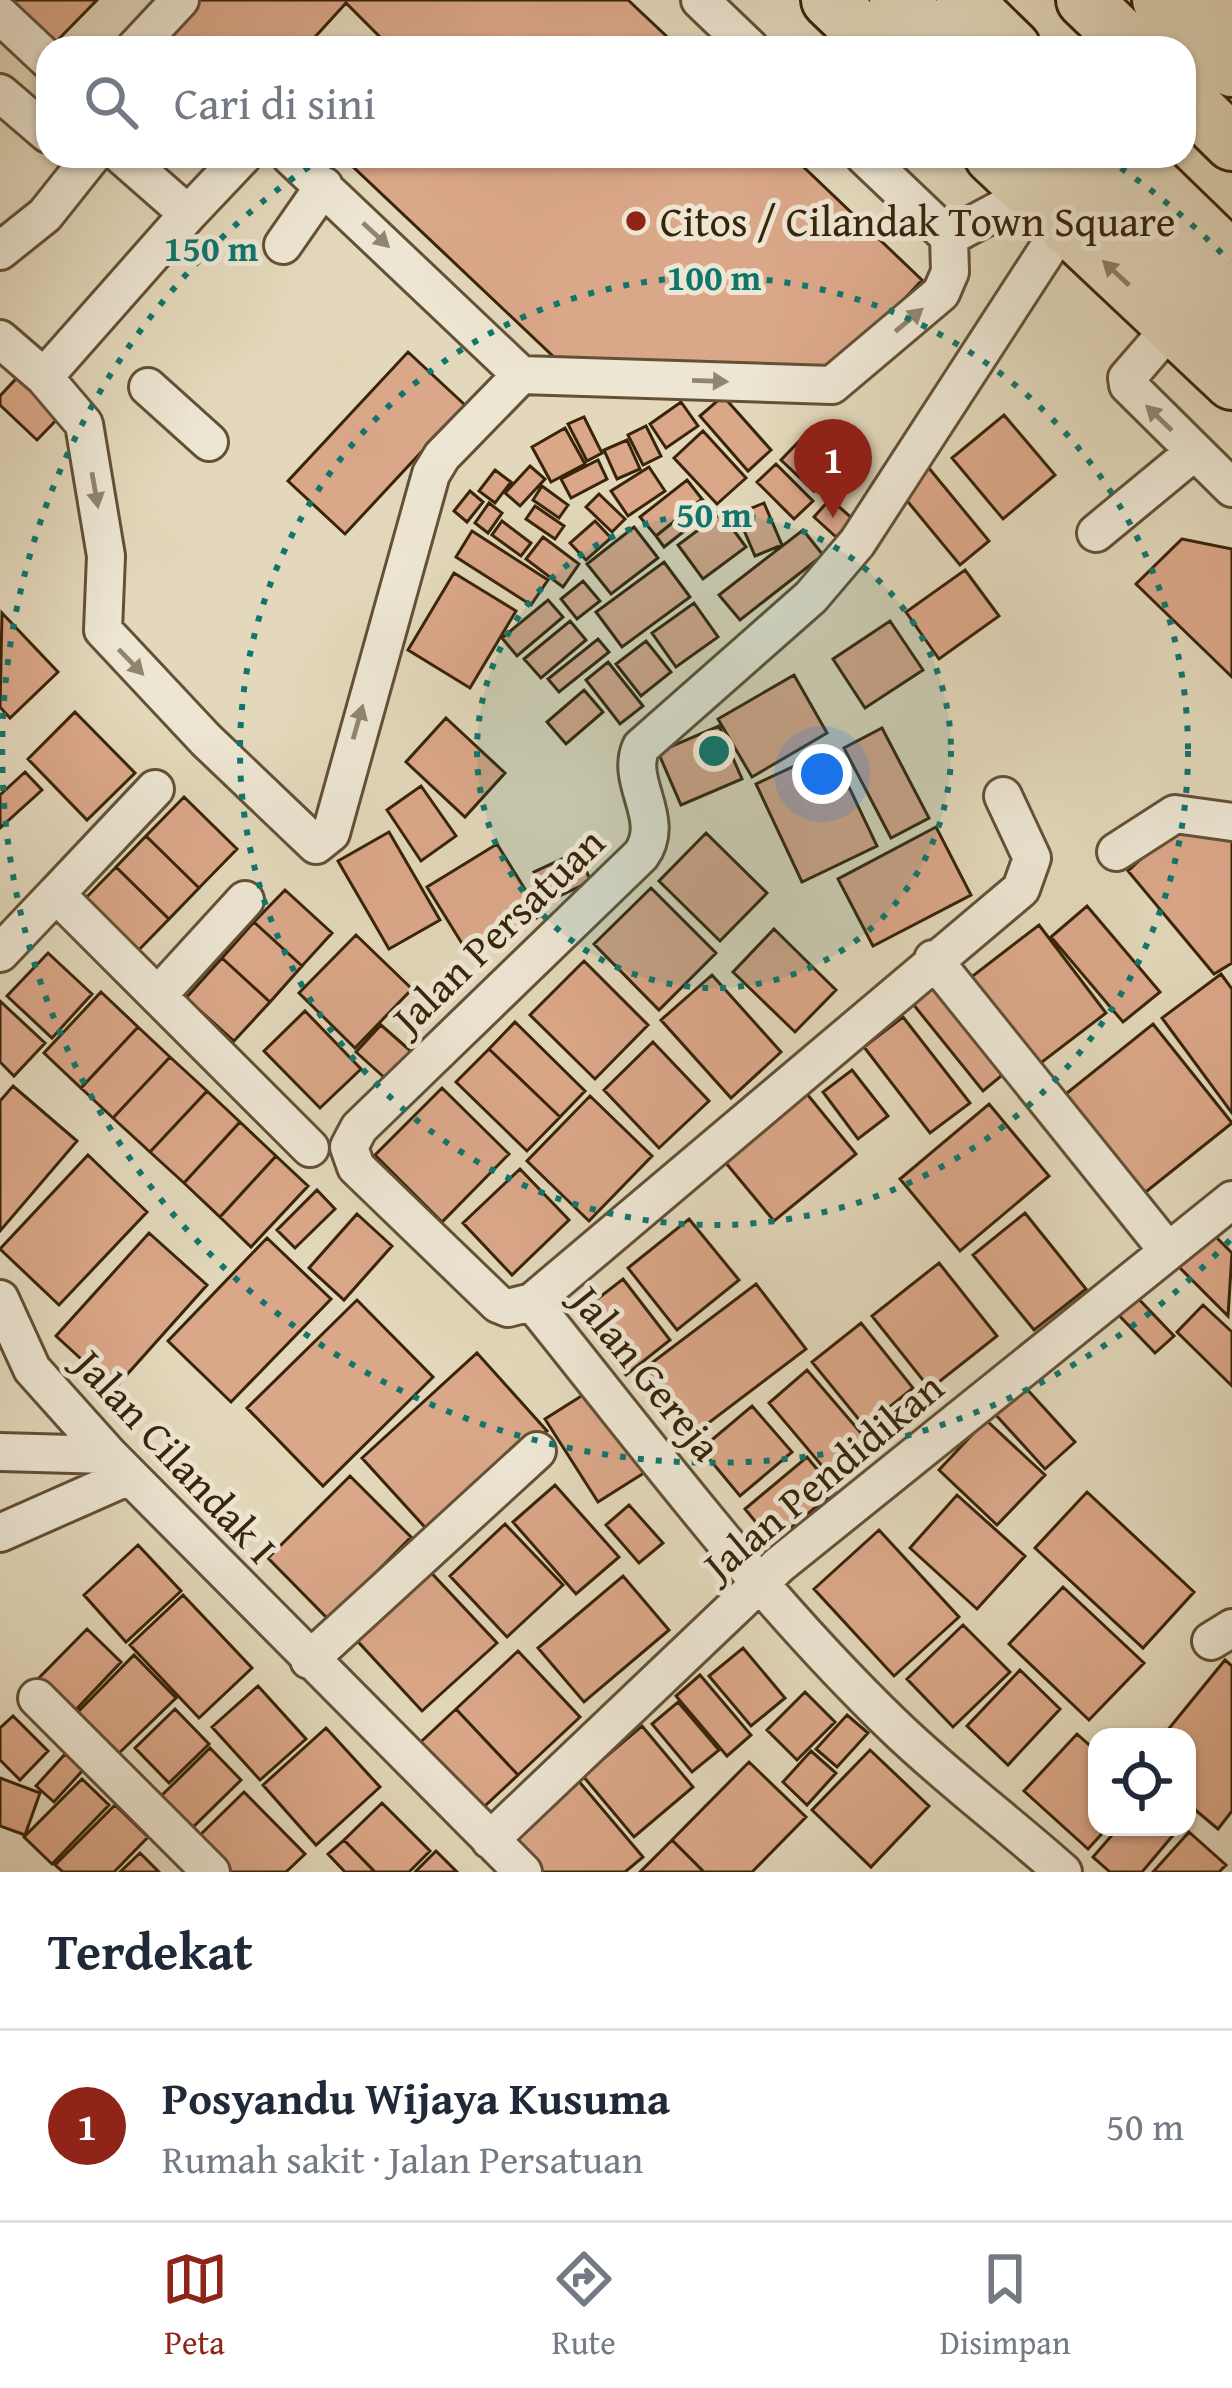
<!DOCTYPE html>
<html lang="id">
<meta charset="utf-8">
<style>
body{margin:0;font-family:"Gentium Book Plus",serif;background:#f6f6f7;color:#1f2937}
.controls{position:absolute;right:36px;bottom:36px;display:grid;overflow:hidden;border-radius:24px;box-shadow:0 3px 9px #0004}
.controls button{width:108px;height:108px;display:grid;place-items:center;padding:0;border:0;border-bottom:3px solid #e0e1e3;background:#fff;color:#1f2937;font:60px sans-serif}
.you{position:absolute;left:822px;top:774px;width:42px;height:42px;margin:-30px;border:9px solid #fff;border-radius:50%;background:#1a73e8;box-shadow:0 0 0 18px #1a73e833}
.badge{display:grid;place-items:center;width:78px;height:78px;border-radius:50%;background:#8f2418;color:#fff;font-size:39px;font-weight:700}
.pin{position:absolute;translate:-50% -99px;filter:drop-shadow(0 3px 6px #0008)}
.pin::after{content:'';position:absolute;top:63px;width:42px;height:36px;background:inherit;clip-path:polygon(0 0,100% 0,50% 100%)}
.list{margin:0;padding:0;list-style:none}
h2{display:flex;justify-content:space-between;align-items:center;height:156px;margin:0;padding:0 48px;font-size:51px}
h2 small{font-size:39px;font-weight:400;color:#747a83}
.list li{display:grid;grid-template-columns:78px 1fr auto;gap:36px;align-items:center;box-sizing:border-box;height:192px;padding:0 48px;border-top:3px solid #e0e1e3}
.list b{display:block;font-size:45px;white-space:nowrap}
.list p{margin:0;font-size:39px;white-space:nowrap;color:#747a83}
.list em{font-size:39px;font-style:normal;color:#747a83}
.icon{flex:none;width:66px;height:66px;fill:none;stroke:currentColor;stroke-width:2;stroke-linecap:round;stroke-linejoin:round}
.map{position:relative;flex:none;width:1232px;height:1872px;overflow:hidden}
.search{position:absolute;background:#fff;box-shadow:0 3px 9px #0004;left:36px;right:36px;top:36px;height:132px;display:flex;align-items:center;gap:30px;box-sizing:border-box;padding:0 42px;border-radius:36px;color:#747a83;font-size:45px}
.sheet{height:348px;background:#fff}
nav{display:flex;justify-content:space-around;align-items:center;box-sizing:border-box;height:168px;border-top:3px solid #e0e1e3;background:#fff;font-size:33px;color:#747a83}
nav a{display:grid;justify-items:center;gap:6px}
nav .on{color:#8f2418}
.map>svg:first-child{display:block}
</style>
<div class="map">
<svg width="1232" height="1872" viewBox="0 0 1232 1872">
<rect width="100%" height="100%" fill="#e3d8bb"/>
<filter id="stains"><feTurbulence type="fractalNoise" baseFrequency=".00167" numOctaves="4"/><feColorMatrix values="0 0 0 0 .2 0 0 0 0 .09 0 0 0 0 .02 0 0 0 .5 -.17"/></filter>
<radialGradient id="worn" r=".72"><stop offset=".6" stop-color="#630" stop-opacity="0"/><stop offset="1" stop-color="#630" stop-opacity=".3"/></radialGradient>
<path fill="#dba789" stroke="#382409" stroke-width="3" d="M0,0H97L50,48Z
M186,0H628L679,48H391L346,3L305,48H170L153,33Z
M356,156H792L922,280L832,377L556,359L349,163Z
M408,352L465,405L345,534L288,481Z
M26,368L68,408L37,440L0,405V396Z
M723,396L771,450L748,471L700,416Z
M681,402L698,426L666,448L650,424Z
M1004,415L1055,475L1003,519L952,458Z
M584,417L602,453L587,461L568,424Z
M646,426L661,456L643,465L628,435Z
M565,428L585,464L551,482L532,447Z
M703,431L746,478L717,504L674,458Z
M807,433L840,463L814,491L781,460Z
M627,440L640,469L617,479L604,450Z
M598,460L607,479L571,498L561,479Z
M776,464L813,501L794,519L757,482Z
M530,466L545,479L520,506L505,493Z
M649,467L665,491L628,516L611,491Z
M928,467L989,541L960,565L899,491Z
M495,470L511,482L495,503L479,491Z
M687,480L702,499L656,536L640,517Z
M542,486L568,505L559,518L533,500Z
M470,491L483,502L467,522L454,511Z
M599,494L625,519L612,532L586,507Z
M702,499L711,510L664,547L656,536Z
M830,499L853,519L836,537L814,517Z
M489,503L502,513L488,533L475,523Z
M764,503L782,545L755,556L737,514Z
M535,506L564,526L555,539L526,519Z
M721,513L746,547L703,579L678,545Z
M502,521L531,543L521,556L492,535Z
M595,521L611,538L586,560L570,543Z
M634,527L658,558L611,594L587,564Z
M803,530L823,555L740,620L719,595Z
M472,531L548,580L531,605L456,557Z
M543,537L579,564L563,587L526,559Z
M1182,539L1232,549V677L1136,584Z
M664,562L690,597L622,647L596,612Z
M965,570L999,616L939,659L906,612Z
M454,573L516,611L470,688L408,650Z
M583,581L600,601L577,619L561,599Z
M548,600L563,617L517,656L502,638Z
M694,603L718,637L676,667L652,633Z
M2,613L58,672L10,718L0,707Z
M570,621L586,640L541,678L524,659Z
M890,621L923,670L865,708L833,659Z
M598,639L609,652L559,692L548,679Z
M646,641L671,672L641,696L616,664Z
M608,662L643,706L620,724L586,680Z
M794,675L827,733L752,777L718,719Z
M584,690L603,712L566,744L547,722Z
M75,712L135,773L87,820L28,759Z
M446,718L505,773L465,817L406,762Z
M719,726L742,779L681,805L658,752Z
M882,728L929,818L891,838L844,748Z
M831,749L877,846L802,882L756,784Z
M25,772L42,790L0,828V795Z
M421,786L456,836L421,861L387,810Z
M184,797L237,849L199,888L146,836Z
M1180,823L1232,834V963L1214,974L1128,871Z
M936,827L971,895L873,946L838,879Z
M389,832L440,920L389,949L338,861Z
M706,833L767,893L720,941L659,881Z
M146,836L199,888L169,919L116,867Z
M497,844L541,915L471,958L427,887Z
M577,852L591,881L549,901L534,872Z
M116,867L169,919L130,959L77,907Z
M651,888L716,953L659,1010L594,944Z
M285,890L332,933L302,966L254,922Z
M1087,906L1160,992L1123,1022L1051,937Z
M254,922L302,966L270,1002L222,958Z
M1039,925L1106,1013L1029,1072L961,985Z
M774,929L836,990L795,1032L733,972Z
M356,935L412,989L355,1048L299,993Z
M48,953L92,994L52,1038L7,996Z
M222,958L270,1002L234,1041L186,998Z
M584,961L648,1025L595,1079L530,1015Z
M1221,974L1232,989V1113L1162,1018Z
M712,975L781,1052L731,1098L661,1020Z
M936,985L1006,1072L983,1091L913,1004Z
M101,992L138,1027L81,1088L44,1053Z
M0,1001L45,1043L14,1076L0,1062Z
M305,1011L361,1069L320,1108L264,1051Z
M903,1017L970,1103L930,1133L864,1047Z
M515,1022L585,1091L560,1117L489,1049Z
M1153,1024L1232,1123L1137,1199L1057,1101Z
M381,1025L422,1061L397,1089L356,1052Z
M138,1027L170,1057L113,1118L81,1088Z
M653,1042L709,1101L659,1148L604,1090Z
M489,1049L560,1117L527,1151L456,1082Z
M170,1057L207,1091L150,1152L113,1118Z
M852,1070L888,1116L858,1139L823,1092Z
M13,1086L77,1141L0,1231V1101Z
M442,1088L509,1154L442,1222L375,1155Z
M207,1091L240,1122L184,1183L150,1152Z
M807,1094L856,1154L774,1221L725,1162Z
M590,1096L652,1156L589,1221L527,1161Z
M989,1104L1049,1176L960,1251L900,1179Z
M240,1122L276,1156L220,1217L184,1183Z
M88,1155L147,1212L59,1305L0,1249Z
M276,1156L308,1186L251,1247L220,1217Z
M520,1169L569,1220L512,1275L463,1223Z
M317,1190L335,1209L295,1248L277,1230Z
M1025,1213L1086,1289L1034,1330L973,1255Z
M357,1214L392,1246L344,1300L309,1268Z
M689,1219L739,1280L677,1330L628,1268Z
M149,1233L207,1285L114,1389L56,1336Z
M1212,1233L1232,1253L1228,1316L1179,1267Z
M267,1238L331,1299L231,1402L168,1341Z
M939,1263L997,1336L930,1389L872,1316Z
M623,1279L670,1340L626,1375L578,1314Z
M756,1284L806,1349L694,1434L645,1368Z
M1130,1290L1174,1336L1155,1353L1111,1307Z
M357,1300L433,1377L323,1486L247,1408Z
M1203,1305L1232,1332V1386L1177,1332Z
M861,1323L913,1388L865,1427L812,1362Z
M477,1353L547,1431L432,1535L362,1458Z
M807,1370L867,1440L828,1473L769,1403Z
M1025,1387L1075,1442L1045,1469L995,1414Z
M594,1388L647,1471L598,1502L545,1419Z
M752,1406L792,1452L740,1496L701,1449Z
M986,1420L1045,1475L997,1525L939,1470Z
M807,1457L835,1491L773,1543L745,1509Z
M350,1476L411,1537L329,1620L268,1558Z
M555,1485L619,1557L576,1594L513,1522Z
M1087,1492L1194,1592L1143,1648L1035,1548Z
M957,1495L1025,1556L977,1609L910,1548Z
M629,1505L663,1543L639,1563L606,1525Z
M505,1524L563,1585L507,1637L450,1576Z
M879,1530L959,1617L894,1676L814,1589Z
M138,1545L181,1591L126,1642L84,1595Z
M424,1565L497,1643L422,1711L350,1633Z
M623,1576L669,1630L584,1702L538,1648Z
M1063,1587L1144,1663L1089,1720L1009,1644Z
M183,1595L252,1668L199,1718L130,1645Z
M963,1625L1010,1672L953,1727L907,1679Z
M87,1629L121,1662L67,1719L32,1685Z
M743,1648L785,1698L751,1726L709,1676Z
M518,1651L580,1717L518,1775L456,1709Z
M134,1655L176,1698L114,1758L73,1717Z
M1225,1660L1232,1666V1811L1218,1829L1187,1803V1737H1162Z
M1020,1670L1060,1709L1008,1765L967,1726Z
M700,1675L751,1735L727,1756L676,1696Z
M258,1686L306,1739L260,1780L212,1727Z
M805,1692L835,1722L797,1760L767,1730Z
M678,1702L719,1750L692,1772L652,1724Z
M175,1709L209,1744L169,1783L135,1748Z
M456,1709L518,1775L472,1818L410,1752Z
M847,1715L868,1733L837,1767L816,1749Z
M13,1716L48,1751L20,1780L0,1760V1728Z
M642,1726L693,1787L634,1837L583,1776Z
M326,1728L380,1787L316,1845L263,1785Z
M1077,1734L1097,1752V1827H1108L1088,1849L1024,1791Z
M210,1748L241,1780L190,1830L159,1798Z
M870,1750L929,1806L871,1867L812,1810Z
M811,1751L836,1773L807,1805L783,1782Z
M65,1754L83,1770L54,1802L36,1786Z
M749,1762L806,1817L752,1872H704L672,1840Z
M571,1772L643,1857L625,1872H541L504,1828Z
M0,1778L40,1793L25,1835L0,1826Z
M82,1779L109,1805L52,1864L24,1837Z
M244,1792L305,1854L286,1872H232L198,1837Z
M382,1803L430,1851L409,1872H375L344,1840Z
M115,1805L148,1837L114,1872H63L55,1865Z
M1119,1827H1180L1142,1872H1110L1093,1857Z
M1189,1832L1226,1865L1219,1872H1153Z
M344,1840L375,1872H345L328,1854Z
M672,1840L704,1872H640Z
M436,1851L457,1872H415Z
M140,1853L159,1872H120Z"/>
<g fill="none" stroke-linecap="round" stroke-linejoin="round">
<g stroke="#635136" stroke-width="42">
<path id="minor" d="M700,0L750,48
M0,15L48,60
M135,48L180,0
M0,93L48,134
M122,156L188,214L243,156
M290,156L521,375L832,385L941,293L950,272L949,237L864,156
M949,237L1031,193
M283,245L324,186
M0,251L45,215L92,156
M1172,326L1127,378L1128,385L1232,488
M0,339L44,377L188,214
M44,377L84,424L106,556L103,630L206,740L316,845L331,833L431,474L442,456L521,375
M148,387L209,442
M1096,533L1194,452
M1003,796L1032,858L1021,889L532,1302L508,1308L498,1304L356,1167L349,1147L359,1128L641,855C667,819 625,783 641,747L811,597L857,543L1064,224
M1116,852L1175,814L1232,822
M56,894L155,789
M0,953L56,894L310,1148
M933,959L1168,1251
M159,994L245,900
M0,1299L32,1369L109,1455L523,1872
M532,1302C649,1447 761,1598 896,1728C949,1779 1008,1823 1063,1872
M0,1452L109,1455
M0,1533L129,1476
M1211,1641L1232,1628
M309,1660L537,1451
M37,1698L211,1872
M490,1840L779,1565L1232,1200"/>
</g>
<g stroke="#382409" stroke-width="60">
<path id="highway" d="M829,0L879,48
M897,0L947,48
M964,0L1013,48
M1084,0L1134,48
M1160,0L1232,69
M1219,0L1232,13
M1184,96L1232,143
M992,156L1232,382
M1058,156L1232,325
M1125,156L1232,260"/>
</g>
<use href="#minor" stroke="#ede6d3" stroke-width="36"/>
<use href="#highway" stroke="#e3d8bb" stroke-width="54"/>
</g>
<defs><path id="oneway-solid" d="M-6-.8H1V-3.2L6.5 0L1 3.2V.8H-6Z" transform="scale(3)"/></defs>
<g fill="#92856e">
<use href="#oneway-solid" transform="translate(376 235) rotate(43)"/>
<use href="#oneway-solid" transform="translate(909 320) rotate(-40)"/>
<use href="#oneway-solid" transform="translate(710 381) rotate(2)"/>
<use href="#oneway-solid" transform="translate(1159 418) rotate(-136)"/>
<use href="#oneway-solid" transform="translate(95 490) rotate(80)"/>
<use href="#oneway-solid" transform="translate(131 662) rotate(46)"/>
<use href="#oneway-solid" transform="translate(358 722) rotate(-74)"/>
</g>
<use fill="#8e7e62" href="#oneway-solid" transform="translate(1116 273) rotate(-137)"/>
<circle cx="714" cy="751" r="237" fill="#0f766e" fill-opacity=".12"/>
<g fill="none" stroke="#0f766e" stroke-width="6" stroke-dasharray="6 12">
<circle cx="714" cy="751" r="237"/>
<circle cx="714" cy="751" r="474"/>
<path d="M1230 1240A711 711 0 1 1 322 158M609 48A711 711 0 0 1 819 48M1106 158A711 711 0 0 1 1230 262"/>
</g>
<circle fill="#8f2418" stroke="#ede6d3" stroke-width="4.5" cx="636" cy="221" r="12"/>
<g text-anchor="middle" stroke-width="10" stroke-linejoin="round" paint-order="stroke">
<g font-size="42" fill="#382409" stroke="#ede6d3" text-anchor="start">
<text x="660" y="236">Citos / Cilandak Town Square</text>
</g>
<g font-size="42" fill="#382409" stroke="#ede6d3">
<text transform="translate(498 930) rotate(-44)" y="15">Jalan Persatuan</text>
<text transform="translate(647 1373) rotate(51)" y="15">Jalan Gereja</text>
<text transform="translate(176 1456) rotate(47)" y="15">Jalan Cilandak I</text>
<text transform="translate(823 1476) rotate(-40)" y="15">Jalan Pendidikan</text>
</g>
</g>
<circle cx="714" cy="751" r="18" fill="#0f766e" stroke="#ede6d3" stroke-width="6"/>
<g font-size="36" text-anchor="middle" font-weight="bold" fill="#0f766e" stroke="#ede6d3" stroke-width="10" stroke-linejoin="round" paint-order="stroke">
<text x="211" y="261">150 m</text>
<text x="714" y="290">100 m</text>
<text x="714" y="527">50 m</text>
</g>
<rect width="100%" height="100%" filter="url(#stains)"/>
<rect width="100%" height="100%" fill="url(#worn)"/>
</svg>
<div class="controls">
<button><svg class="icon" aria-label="locate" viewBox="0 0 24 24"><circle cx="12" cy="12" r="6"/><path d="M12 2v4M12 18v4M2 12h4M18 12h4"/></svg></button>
</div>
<div class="you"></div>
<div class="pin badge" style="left:833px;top:518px">1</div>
<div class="search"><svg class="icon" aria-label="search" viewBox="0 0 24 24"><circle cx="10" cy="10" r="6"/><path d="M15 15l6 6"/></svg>Cari di sini</div>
</div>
<section class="sheet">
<h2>Terdekat<small></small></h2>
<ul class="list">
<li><span class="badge">1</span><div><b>Posyandu Wijaya Kusuma</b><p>Rumah sakit · Jalan Persatuan</p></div><em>50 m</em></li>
</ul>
</section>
<nav>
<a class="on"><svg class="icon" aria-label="map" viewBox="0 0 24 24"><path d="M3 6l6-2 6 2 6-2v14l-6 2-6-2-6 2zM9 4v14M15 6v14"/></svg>Peta</a>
<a><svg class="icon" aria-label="directions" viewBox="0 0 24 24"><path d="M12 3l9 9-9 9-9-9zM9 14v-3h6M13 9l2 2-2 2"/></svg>Rute</a>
<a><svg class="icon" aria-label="saved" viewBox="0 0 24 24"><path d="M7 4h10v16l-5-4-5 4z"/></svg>Disimpan</a>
</nav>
